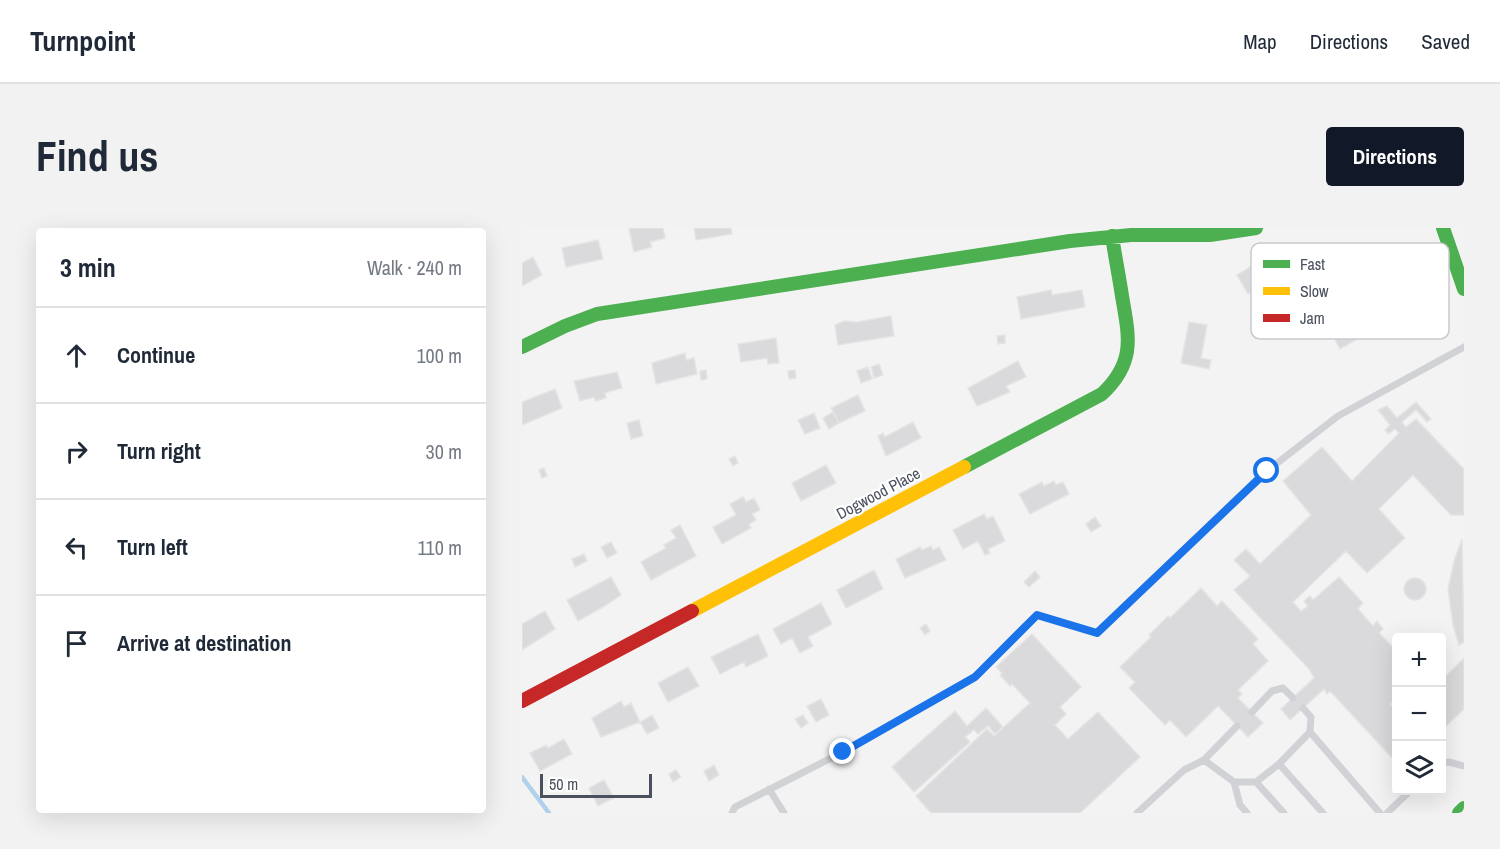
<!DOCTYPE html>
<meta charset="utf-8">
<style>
body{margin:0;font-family:"Archivo Narrow",sans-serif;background:#f2f2f3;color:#1f2937}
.controls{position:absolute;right:18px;bottom:18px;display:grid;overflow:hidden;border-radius:6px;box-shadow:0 6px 24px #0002}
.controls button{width:54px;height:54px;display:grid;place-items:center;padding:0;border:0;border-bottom:2px solid #e0e1e3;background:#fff;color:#1f2937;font:30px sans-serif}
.scale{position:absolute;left:18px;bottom:15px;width:112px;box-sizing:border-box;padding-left:6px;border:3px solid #4a505e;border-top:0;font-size:16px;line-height:21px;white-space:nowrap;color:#4a505e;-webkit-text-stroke:4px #fff;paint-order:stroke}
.stop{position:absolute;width:18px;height:18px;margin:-14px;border:4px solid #1a73e8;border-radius:50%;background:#fff}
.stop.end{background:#1a73e8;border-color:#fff;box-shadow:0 2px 6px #0008}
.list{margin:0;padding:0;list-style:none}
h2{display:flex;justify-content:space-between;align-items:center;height:78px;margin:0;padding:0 24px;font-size:26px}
h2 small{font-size:20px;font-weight:400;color:#747a83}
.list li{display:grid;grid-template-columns:39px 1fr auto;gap:18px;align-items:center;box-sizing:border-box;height:96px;padding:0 24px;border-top:2px solid #e0e1e3}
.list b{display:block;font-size:22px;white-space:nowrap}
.list em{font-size:20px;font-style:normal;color:#747a83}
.icon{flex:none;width:33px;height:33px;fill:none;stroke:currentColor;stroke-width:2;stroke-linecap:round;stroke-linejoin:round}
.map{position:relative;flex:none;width:942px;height:585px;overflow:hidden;border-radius:6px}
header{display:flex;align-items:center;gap:36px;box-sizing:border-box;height:84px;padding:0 30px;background:#fff;border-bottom:2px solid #e0e1e3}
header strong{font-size:28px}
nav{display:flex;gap:33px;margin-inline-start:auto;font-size:21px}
.intro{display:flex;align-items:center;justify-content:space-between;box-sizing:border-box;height:144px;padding:0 36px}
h1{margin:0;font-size:42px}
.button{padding:15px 27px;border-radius:6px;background:#111827;color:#fff;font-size:21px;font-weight:700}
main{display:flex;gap:36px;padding:0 36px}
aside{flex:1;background:#fff;border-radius:6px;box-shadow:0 6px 24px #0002}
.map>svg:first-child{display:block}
</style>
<header>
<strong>Turnpoint</strong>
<nav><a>Map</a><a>Directions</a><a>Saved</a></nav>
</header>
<div class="intro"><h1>Find us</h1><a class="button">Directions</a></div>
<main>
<aside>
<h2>3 min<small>Walk · 240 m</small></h2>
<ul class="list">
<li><svg class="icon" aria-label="ahead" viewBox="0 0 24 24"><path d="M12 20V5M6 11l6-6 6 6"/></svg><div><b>Continue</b></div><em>100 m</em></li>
<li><svg class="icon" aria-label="right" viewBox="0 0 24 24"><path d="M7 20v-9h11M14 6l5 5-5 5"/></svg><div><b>Turn right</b></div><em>30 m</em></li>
<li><svg class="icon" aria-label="left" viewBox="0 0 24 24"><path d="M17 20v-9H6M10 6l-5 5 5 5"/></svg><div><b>Turn left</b></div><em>110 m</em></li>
<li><svg class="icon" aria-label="arrive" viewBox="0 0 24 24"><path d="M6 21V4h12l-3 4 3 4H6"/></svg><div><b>Arrive at destination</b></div></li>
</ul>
</aside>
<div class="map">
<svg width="942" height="585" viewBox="0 0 942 585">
<rect width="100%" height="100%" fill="#f3f3f3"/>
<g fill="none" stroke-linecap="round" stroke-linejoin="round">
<path stroke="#b0d0eb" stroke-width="4.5" d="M0,549L27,585"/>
</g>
<path fill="#dadadc" stroke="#e4e4e5" stroke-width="1.5" d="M110,0H141L143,10L128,14L130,19L112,24L107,1Z
M172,0H209L210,6L174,12Z
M76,12L81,31L44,39L40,20Z
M11,29L20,47L0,58V35Z
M733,36L752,68L740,75L732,63L726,66L715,47Z
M529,62L530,67L560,62L563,79L499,91L495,69Z
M844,70L859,98L818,121L803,93Z
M369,88L372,108L316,117L313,97L322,93L335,94Z
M667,94L685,97L679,130L689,132L687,141L659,135Z
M483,107V115L476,116L475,108Z
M254,110L257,135L246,136L245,130L219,134L216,116Z
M163,125L164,132L172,130L175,146L134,156L130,135Z
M496,133L504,149L484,158L488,164L455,178L446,160Z
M357,136L361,147L352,150L349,139Z
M346,139L350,151L339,155L335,143Z
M184,142L185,151L179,152L178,143Z
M273,142L274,150L267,151L266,143Z
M95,144L100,160L83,165L84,170L73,173L72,169L58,173L52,153Z
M33,161L40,180L0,197V174Z
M336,167L343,183L317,195L309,180Z
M894,174L909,191L905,194L894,182L880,194L884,199L894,191L942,241V287H929L891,247L857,281L883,310L845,345L824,323L771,374L779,383L786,378L782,373L788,368L791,372L817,349L841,375L836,381L851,398L855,393L861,401L857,405L873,421L874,419V470L868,476L874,483V534L808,463L805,466L802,461L768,492L759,481L792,450L787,441L712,362L728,348L712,332L724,321L738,336L789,287L761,253L800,219L830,253L877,205L873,201L866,206L863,202L868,197L856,182L865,178L875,190Z
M311,184L317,195L307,201L301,190Z
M292,185L298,200L283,206L276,192Z
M117,192L121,208L109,211L105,195Z
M391,194L399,210L364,228L356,208L361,205L363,209Z
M213,228L216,235L211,238L207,231Z
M304,237L314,255L279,273L270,255Z
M22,240L25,248L20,250L17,242Z
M532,253L534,257L541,254L547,266L508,286L497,266L520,254L522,258Z
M221,269L224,274L232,270L238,282L230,286L234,292L227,296L229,300L200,316L191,299L214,287L208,276Z
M462,286L465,291L471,288L483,313L466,321L468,325L463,327L456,313L441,321L431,302Z
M573,289L579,298L569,304L564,296Z
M158,297L174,328L129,352L119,334L144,320L142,317L154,310L149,302Z
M940,311L942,414L937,417L931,397L926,361L932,333Z
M89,314L95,325L85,330L79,319Z
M409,318L411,322L417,319L424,332L383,350L374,331L398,319L400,322Z
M62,326L65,333L53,339L50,331Z
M352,342L361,361L324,380L315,362Z
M513,343L518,349L507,359L502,354Z
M89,349L99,367L81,379L56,393L45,372Z
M882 361a11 11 0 1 1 22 0a11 11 0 1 1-22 0Z
M679,360L695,378L700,373L736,411L731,416L746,433L716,462L720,466L716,470L741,495L726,509L696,478L664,509L648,492L643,497L607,460L613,454L598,439L629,409L627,407L646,388L648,390Z
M299,375L310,396L286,409L291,418L278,425L270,410L259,416L251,401Z
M23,383L33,401L0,422V396Z
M404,396L408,403L403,407L398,400Z
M236,406L246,428L224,439L222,434L198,446L189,429Z
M510,406L559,459L538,479L544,486L533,497L546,511L576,484L618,529L558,585H409L394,568L465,501L472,508L508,475L490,456L488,458L478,447L480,445L474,439Z
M942,430V481L920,502V452Z
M166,439L177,458L146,474L136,455Z
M299,471L307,487L294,494L285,478Z
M99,473L102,479L109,475L118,494L79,509L70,490Z
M464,480L481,499L473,506L466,498L456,506L452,502L443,509L448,514L392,564L370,539L433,483L445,498Z
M130,487L137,500L125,506L118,494Z
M281,487L286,495L279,500L273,491Z
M42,511L50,526L18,543L8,525L24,517L26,520Z
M192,537L197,547L187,553L182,543Z
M154,542L159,549L151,554L147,546Z
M82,552L92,570L76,578L67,560Z"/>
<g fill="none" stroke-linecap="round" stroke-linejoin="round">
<path stroke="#d1d2d5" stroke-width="7" d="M730,484L750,463L761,460L771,470
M788,504L858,585
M682,532L715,498
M920,535L927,534L942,538
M757,536L801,585
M712,554L718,577L725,585
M734,554L757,536L788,504L789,489L781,480
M247,561L262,585
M210,585L213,579L321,524L453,449L515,387L575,405L745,243L816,188L942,119
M615,585L662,542L682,532L712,554H734L762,585
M865,585L889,562"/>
<path stroke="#4caf50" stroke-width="14" d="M921,0L942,61
M0,119L43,98L75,86L548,13L609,7H688L734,0
M442,239L580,166C614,134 607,109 600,68C597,48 593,28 590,8
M937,585L942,580"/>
<path stroke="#ffc107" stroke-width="14" d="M170,383L442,239"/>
<path stroke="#c62828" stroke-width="14" d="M0,473L170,383"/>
</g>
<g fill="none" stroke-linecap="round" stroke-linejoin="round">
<path stroke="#1a73e8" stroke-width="8" d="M321,524L453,449L515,387L575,405L745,243"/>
</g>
<g text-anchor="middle" stroke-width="4.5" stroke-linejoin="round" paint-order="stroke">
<g font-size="16" fill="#4a505e" stroke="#fff">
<text transform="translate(356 265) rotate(-28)" y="6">Dogwood Place</text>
</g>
</g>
<rect x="729" y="15" width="198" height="96" rx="9" fill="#fff" stroke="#c9cacf" stroke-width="1.5"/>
<rect x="741" y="32" width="27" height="8" fill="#4caf50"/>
<rect x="741" y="59" width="27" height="8" fill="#ffc107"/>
<rect x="741" y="86" width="27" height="8" fill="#c62828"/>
<g font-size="16" fill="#4a505e">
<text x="778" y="42">Fast</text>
<text x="778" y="69">Slow</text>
<text x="778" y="96">Jam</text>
</g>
</svg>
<div class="controls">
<button>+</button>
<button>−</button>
<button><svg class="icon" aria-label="layers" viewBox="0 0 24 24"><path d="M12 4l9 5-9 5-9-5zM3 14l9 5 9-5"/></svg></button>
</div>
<div class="scale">50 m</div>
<div class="stop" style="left:745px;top:243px"></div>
<div class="stop end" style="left:321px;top:524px"></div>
</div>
</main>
